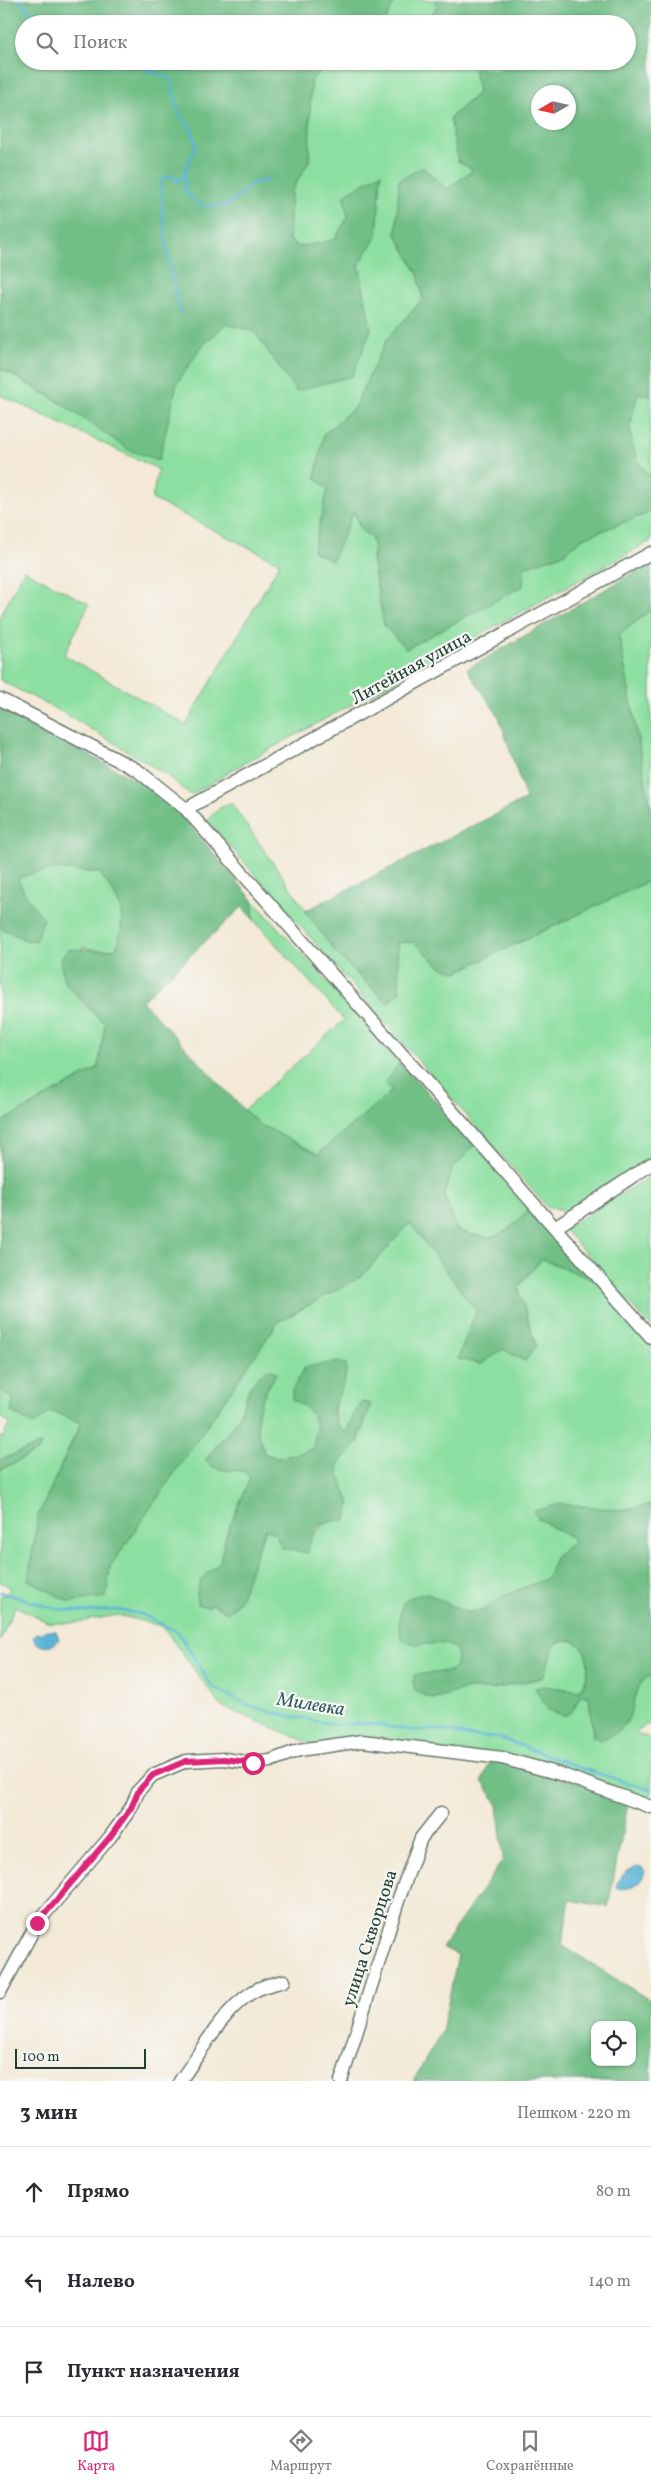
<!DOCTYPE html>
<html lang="ru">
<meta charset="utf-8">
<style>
body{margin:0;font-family:Vollkorn,serif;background:#f7f7f7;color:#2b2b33}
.controls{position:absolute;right:15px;bottom:15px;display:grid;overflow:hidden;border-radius:10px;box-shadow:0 1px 4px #0004}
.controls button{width:45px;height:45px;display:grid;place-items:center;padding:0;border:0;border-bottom:1px solid #e1e1e2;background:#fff;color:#2b2b33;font:25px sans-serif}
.compass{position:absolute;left:531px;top:85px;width:45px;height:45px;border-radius:50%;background:#fff;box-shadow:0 1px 4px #0004;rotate:261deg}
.scale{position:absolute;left:15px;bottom:12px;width:131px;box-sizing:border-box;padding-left:5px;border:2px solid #1f3d34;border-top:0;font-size:14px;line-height:18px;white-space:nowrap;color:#1f3d34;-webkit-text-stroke:4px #f6f6f2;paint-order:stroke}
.stop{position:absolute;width:15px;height:15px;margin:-11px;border:4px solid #db2777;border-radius:50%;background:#fff}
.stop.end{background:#db2777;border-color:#fff;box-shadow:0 1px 5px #0008}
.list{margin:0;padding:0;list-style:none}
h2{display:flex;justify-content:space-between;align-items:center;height:65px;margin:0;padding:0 20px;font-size:21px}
h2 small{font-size:16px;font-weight:400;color:#7c7c81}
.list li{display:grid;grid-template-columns:32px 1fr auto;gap:15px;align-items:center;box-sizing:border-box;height:90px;padding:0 20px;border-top:1px solid #e1e1e2}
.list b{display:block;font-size:19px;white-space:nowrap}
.list em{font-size:16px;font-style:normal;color:#7c7c81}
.icon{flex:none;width:28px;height:28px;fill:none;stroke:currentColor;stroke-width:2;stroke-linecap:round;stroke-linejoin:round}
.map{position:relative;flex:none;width:651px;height:2081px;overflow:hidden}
.search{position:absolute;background:#fff;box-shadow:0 1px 4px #0004;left:15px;right:15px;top:15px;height:55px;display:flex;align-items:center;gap:12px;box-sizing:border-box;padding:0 18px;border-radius:28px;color:#7c7c81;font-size:19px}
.sheet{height:335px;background:#fff}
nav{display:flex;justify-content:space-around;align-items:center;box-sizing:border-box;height:70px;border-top:1px solid #e1e1e2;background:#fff;font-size:14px;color:#7c7c81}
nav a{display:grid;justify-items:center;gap:2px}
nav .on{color:#db2777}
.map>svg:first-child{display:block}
</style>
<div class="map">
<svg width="651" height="2081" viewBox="0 0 651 2081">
<rect width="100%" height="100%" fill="#f6f6f2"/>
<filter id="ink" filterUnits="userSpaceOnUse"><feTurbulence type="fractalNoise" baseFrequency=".02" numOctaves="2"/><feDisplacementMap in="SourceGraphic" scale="10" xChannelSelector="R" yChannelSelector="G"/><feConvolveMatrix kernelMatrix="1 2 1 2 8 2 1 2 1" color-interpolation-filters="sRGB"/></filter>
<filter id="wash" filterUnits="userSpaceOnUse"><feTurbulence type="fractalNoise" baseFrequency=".0096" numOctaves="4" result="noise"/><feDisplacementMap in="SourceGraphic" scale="20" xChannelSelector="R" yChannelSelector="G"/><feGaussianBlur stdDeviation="1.12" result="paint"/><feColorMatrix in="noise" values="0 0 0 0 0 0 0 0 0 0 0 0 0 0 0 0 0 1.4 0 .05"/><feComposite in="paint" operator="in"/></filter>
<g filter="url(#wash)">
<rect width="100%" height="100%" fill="#f3e9d6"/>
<path fill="#8cdfa0" stroke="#568e6a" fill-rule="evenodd" d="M395,0H435L437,7L424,24H382L387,17Z
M331,61H505L508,67L495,72L478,93L450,118L473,170L447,189L396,234L418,274L423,299L387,339L354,408L324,434L328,489L313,551L332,560L353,510L361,530L371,537L374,549L372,558L384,625L524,567L563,554L583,538L651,512V541L241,765L191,795L165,774L73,718L0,680V617L24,570L89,604L64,655L186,725L280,563L152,499L158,469L0,395V368L159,460L177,383L202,346L226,324L254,331L296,391L371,330L359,265L377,235L381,174L344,195L348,217L334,240L299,247L289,240L291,192L309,161L311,80Z
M638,393L651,396V478C625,446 628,431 638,393Z
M651,610V812L619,635Z
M231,803L336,953L387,1003L400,992L397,943L414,942L440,966L457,972L651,880V1158L569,1211L547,1207L207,820L220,808Z
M59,868L100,873C121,903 127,911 117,948L103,952L83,947L77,998L105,1024L98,1068L0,1123V927L5,931L44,918C33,907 24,894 18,879L36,871Z
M252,899L400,1062L385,1082L392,1091L318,1154L259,1124L244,1110L344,1020L254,920Z
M475,1144L530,1208C502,1237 497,1244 457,1230L444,1194L453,1168Z
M651,1176V1327L564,1229Z
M410,1223L477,1311L458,1359L481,1364L503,1349L525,1361L536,1346L518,1287L542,1259L603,1284L651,1345V1505L620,1510L561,1504L537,1518L560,1530L575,1541L555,1557L550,1573L544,1580L503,1596L482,1612H465L426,1593L417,1644C432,1643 446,1639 457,1651V1667L449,1671L414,1676L433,1699L466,1689H493L542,1678L555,1644C586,1628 597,1669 579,1691L544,1686L556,1714C571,1717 574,1708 580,1696H589L593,1736L628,1720C632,1703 634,1684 651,1675V1725L648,1724L635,1732L651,1739V1807L493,1755L392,1746H317L221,1706L162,1626L118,1615L73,1623H49L15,1606L0,1642V1596L7,1595L10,1587L0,1582V1470L38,1451L41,1444L0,1460V1437H3L10,1423L0,1417V1390L13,1398L81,1422L38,1516L106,1597L110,1567L278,1322L362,1276ZM277,1373C258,1403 251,1416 264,1453C279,1461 298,1455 313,1448C319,1422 317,1412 292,1399L345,1380C336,1398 326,1418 346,1433L356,1409L362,1402L370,1405L357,1445L339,1463L338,1472L350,1504L310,1537L308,1553L266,1529L228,1613L214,1604L201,1579L220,1562L226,1535L250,1478L244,1471L219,1469L205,1460L238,1419L250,1385Z"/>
<path fill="#71be86" stroke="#487e5d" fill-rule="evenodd" d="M0,0H395L387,17L382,24H24V61H331L311,80L309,161L291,192L289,240L299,247L334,240L348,217L344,195L381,173L377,235L359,265L371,330L352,376L296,391L254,331L226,324L202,346L177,383L159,460L129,450L52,397L0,368Z
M435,0H651V396L638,393L629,427L636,460L651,478V512L583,538L563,554L524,567L523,586L406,649L384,626L372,558L374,549L371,537L361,530L354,511L332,561L313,551L328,489L315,478L324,434L354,408L387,339L423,299L418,274L396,234L399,180L423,167L447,189L473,170L458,161L450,118L478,93L474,68L495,72L508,67L505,61H627V24H424L437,7ZM538,92H568V122H538Z
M651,563V610L619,635L651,812V880L456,972L440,966L414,942L397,943L400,992L387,1003L336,953L305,911L526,799L499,717L467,669Z
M0,708L155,790L181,815L252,899L254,920L242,907L142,1001L244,1110L259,1124L318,1154L392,1091L385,1082L400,1062L475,1144L453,1168L444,1194L457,1230C497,1244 502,1237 530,1208L603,1284L542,1259L518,1287L536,1346L525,1361L503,1349L481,1364L458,1359L476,1311L410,1223L362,1276L278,1322L110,1567L106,1597L69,1602L28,1580L38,1516L81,1423L51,1411L34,1425L11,1412L13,1398L0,1390V1123L98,1068L105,1024L64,982L60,959L67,950C85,947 99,953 117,948C127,911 121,903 100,873C66,870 51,865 18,879C24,894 33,907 44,918L36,941L25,940L0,927Z
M338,1362L346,1364C346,1369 346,1375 345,1380C339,1399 321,1416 346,1433L356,1409L362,1402L371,1404L357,1445L339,1463L338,1472L350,1504L346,1520C321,1521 311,1528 308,1553L282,1548L275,1533L266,1529L262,1536L240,1600L228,1613L214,1604L206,1607L198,1604L196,1596L201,1579L220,1562L226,1535L250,1478L244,1471C230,1470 215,1472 205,1461C216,1447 228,1434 237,1420C248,1402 247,1378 269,1369L277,1372C258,1403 251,1416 264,1453C278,1461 298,1455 313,1448C319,1422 316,1412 292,1399V1391L305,1367Z
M41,1444L38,1451L0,1470V1460Z
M561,1504L620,1510L651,1505V1675C633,1685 636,1702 628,1719C624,1731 611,1736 600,1740L593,1736L589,1696H580L572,1712L564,1716L548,1710L535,1688L544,1686L579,1691C598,1670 585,1628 555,1644L543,1677L493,1689H466L433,1699L416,1692L413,1684L414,1675L449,1671L456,1667L457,1651C445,1638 432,1646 416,1644C411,1643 406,1641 401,1639L399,1622L402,1604L408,1598L426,1593L465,1612L482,1611L503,1596L544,1580L550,1573L555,1557L575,1541C563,1531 539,1523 533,1511Z
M493,1755L629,1799L608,1907L570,1900L562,1945L651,2001V2081H413L442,2031L458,1955L442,1947L503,1860L498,1805L482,1781ZM595,2025H632V2062H595Z"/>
<path fill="#5ab4d7" stroke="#3c7886" d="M46,1630L56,1631L59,1639C52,1650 38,1649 33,1637L37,1633L40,1634Z
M637,1866L642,1867L645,1871L642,1880C635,1886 626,1891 616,1888C618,1876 627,1871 637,1866Z"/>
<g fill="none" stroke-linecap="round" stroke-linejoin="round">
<path stroke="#5ab4d7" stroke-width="2.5" d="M19,0L40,21L49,24
M136,61L142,68L171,79L178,112L192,130L196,146L185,170V192L203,206L227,205L253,183L269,180
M180,313L167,252L160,181L169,176L177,181L185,174
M0,1592L56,1609L86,1612L117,1610L141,1614L178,1632L212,1687L248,1705L274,1713L337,1725L366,1723L411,1730H442L469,1736L500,1738L581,1768L651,1790"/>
</g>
</g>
<g filter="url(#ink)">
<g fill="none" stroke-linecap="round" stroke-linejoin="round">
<g stroke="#69796d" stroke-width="15">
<path id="minor" d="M0,699L137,770L186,809L651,1337
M186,809L651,553
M555,1228L651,1164
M0,1992L37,1923L110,1837L131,1808L139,1790L153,1775L186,1761L224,1759L253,1763L270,1761L299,1750L362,1741L502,1758L560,1774L651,1807
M180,2081C200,2054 222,2011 251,1993C261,1986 272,1984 284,1981
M341,2081L398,1901L421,1838L441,1813"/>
</g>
<use href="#minor" stroke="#fff" stroke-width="12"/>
</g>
</g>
<g fill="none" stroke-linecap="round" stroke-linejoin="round" filter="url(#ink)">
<path stroke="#db2777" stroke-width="6" d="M37,1923L110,1837L131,1808L139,1790L153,1775L186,1761L224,1759L253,1763"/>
</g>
<g text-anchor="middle" stroke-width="4.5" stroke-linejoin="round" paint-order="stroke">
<g font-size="18" fill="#1f3d34" stroke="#f6f6f2">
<text transform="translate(411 667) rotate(-29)" y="6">Литейная улица</text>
<text transform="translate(369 1938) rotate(-72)" y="6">улица Скворцова</text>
</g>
<g font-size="19" font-style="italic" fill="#2e5b5d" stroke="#f6f6f2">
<text transform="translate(311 1703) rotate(9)" y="7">Милевка</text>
</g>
</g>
</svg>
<div class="controls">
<button><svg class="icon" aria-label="locate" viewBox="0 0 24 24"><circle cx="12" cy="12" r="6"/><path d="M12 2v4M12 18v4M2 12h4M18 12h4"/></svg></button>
</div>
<svg class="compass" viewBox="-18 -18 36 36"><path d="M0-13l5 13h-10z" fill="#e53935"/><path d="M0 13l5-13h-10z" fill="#7c7c81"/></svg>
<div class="scale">100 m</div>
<div class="stop" style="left:253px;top:1763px"></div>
<div class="stop end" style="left:37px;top:1923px"></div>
<div class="search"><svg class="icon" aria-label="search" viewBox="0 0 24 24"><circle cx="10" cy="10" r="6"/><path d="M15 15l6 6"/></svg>Поиск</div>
</div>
<section class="sheet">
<h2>3 мин<small>Пешком · 220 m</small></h2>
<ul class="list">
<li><svg class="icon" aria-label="ahead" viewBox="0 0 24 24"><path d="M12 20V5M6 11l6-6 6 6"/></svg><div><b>Прямо</b></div><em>80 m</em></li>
<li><svg class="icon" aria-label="left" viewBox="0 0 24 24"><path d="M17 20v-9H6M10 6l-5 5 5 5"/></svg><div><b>Налево</b></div><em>140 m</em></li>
<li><svg class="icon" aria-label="arrive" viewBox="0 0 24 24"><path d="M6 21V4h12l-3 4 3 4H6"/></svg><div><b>Пункт назначения</b></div></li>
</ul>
</section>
<nav>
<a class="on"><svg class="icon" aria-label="map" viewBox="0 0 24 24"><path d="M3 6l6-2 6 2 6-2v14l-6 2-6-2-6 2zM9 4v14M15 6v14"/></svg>Карта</a>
<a><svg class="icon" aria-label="directions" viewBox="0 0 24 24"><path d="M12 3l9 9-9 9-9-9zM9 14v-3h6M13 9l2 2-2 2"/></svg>Маршрут</a>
<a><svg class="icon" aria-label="saved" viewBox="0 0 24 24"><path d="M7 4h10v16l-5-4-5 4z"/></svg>Сохранённые</a>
</nav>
